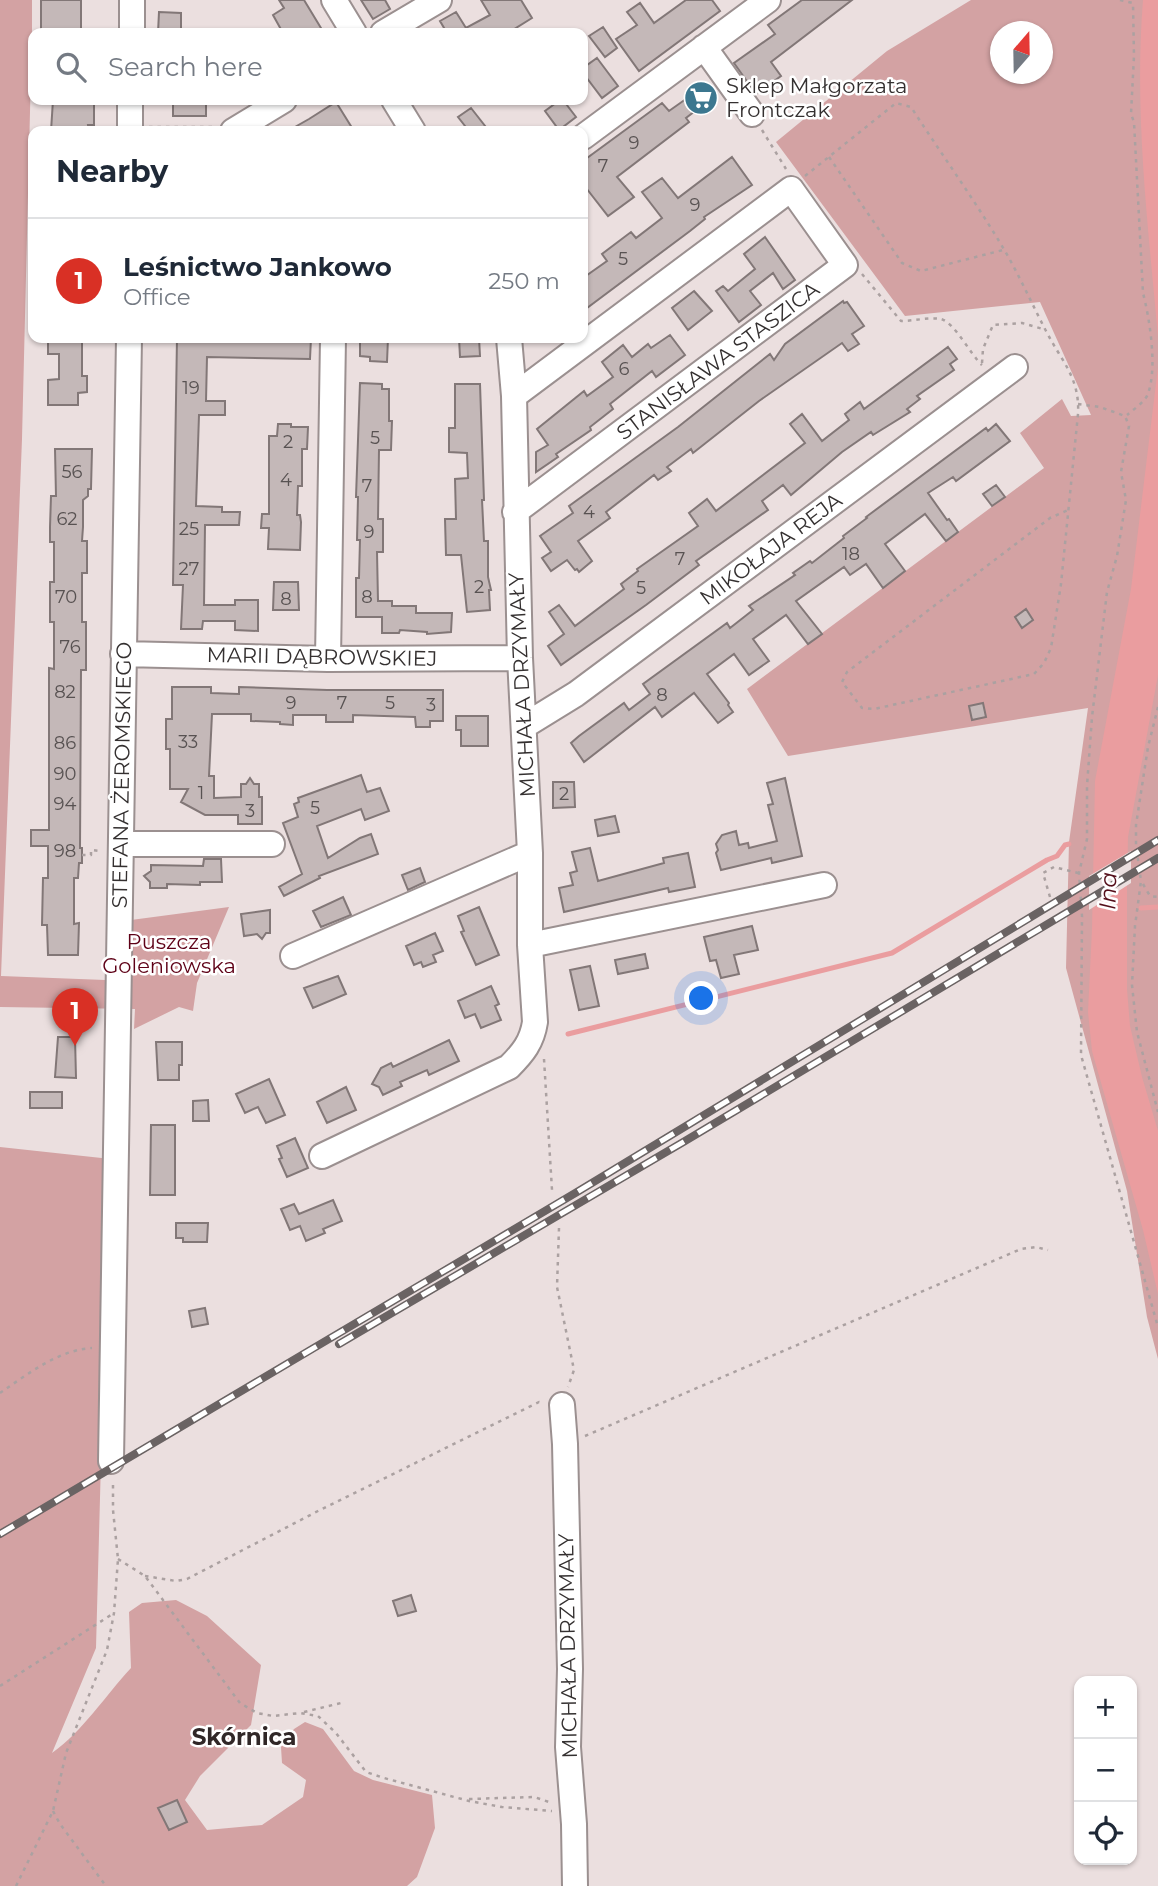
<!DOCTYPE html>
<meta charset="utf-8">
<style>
body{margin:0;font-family:Montserrat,sans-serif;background:#f2f2f3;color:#1f2937}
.controls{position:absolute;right:21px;bottom:21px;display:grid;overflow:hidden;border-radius:14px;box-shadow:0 2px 5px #0004}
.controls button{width:63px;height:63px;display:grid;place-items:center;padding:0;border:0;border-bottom:2px solid #e0e1e3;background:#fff;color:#1f2937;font:35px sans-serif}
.compass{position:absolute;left:990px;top:21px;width:63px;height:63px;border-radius:50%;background:#fff;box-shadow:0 2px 5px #0004;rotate:20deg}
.you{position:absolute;left:702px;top:999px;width:24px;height:24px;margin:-18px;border:5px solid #fff;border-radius:50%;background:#1a73e8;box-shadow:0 0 0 10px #1a73e833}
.badge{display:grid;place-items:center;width:46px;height:46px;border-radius:50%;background:#d93025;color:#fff;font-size:23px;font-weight:700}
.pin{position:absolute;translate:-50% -58px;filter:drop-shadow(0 2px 4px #0008)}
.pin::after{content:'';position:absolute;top:37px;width:24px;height:21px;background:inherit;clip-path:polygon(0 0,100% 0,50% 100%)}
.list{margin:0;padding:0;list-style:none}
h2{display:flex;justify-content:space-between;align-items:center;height:91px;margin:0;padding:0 28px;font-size:30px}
h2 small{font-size:23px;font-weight:400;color:#747a83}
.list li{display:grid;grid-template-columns:46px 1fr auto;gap:21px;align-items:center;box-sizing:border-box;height:126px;padding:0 28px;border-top:2px solid #e0e1e3}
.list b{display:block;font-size:26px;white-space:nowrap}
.list p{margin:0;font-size:23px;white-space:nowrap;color:#747a83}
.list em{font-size:23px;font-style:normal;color:#747a83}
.icon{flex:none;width:38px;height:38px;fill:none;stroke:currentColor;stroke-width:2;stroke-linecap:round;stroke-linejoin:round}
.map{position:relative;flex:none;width:1158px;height:1886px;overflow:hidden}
.search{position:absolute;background:#fff;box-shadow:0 2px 5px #0004;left:28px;top:28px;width:560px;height:77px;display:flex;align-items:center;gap:18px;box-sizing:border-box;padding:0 24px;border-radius:14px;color:#747a83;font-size:26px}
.panel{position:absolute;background:#fff;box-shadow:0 2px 5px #0004;left:28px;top:126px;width:560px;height:217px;border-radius:14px}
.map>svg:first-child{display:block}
</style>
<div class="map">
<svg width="1158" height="1886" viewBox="0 0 1158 1886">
<rect width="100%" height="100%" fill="#ebdfdf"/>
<path fill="#d3a2a3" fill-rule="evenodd" d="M0,0H32V30L22,439L1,976L131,981V920L229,907L197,983L193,1011L179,1007L134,1029L135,1009L0,1007Z
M971,0H1158V1359L1147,1317L1127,1191L1066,968L1069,842L1088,708L788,756L747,689L1044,468L1020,433L1062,399L1071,416L1091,415L1040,302L905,316L776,142L887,51ZM1000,32H1042V74H1000Z
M0,1147L120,1160L102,1423L96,1648L52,1753C83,1731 105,1696 131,1668L129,1612L142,1603L176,1600L207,1616L261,1665L251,1725L200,1776L185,1800L207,1830L262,1825L303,1797L306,1780L282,1763L281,1747L294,1729L305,1722L323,1729L354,1771L373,1780L432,1795L435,1828L417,1877L407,1886H0Z"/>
<path fill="#ea9d9f" d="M1143,0H1158V337C1148,225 1134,113 1143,0Z
M1158,367V675L1128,837L1127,886V989L1130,1026L1142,1077L1158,1131V1294L1143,1230L1092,1051L1088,1012L1092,929L1095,781L1131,589Z"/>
<path fill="#ebdfdf" d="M1131,851V883L1089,910V876Z"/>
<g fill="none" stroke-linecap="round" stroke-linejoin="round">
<path stroke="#ea9d9f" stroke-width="5" d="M1141,908L1158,907
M568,1034L892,953L1047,860L1057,856L1065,845L1069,844"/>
</g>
<path fill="#c4b8b8" stroke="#827777" stroke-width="2" d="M41,0H81V33H41Z
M279,0H304L324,33H283L273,15L284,8Z
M361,0H385L390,9L373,19Z
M481,0H521L532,18L508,33H447L440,21L456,12L466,28L490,15Z
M686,0H712L720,11L639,71L616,39L637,25L627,12L640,3L654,23Z
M802,0H852L771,62L781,76L756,94L734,63L775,34L768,25Z
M159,12L181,13V33H158Z
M603,27L617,48L605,57L589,36Z
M597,58L618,86L602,98L583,73V68Z
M707,84L716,95L686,118L689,122L617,177L634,197L608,216L583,184V161L662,103L669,111Z
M53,100H94V125H88L89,131H51Z
M185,100H206V116H173V102H185Z
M560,100H563L576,117L559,130L545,111Z
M336,102L354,131H288L309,119Z
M471,108L489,131H469L458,117Z
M732,157L752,185L704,217L705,219L690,231L583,311V278L607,261L602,254L631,232L636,238L662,218L642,192L662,178L678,198Z
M765,237L795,280L783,289L773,273L750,291L761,305L739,322L716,291L723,286L728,291L755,269L744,254Z
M694,291L712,311L688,330L672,308Z
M843,301L844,303L847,302L864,326L852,334L859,344L848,351L842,343L759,401L693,453L691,449L667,467L671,471L658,480L654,475L606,512L610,518L578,541L592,561L579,572L577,569L575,570L567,560L551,571L542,558L551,552L540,536L573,513L569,506L678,427L770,354L774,360L785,344Z
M670,335L685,355L656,377L652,371L610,404L613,409L590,427L591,430L556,454L558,457L536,472V452L548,445L537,429L584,391L587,396L613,377L602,362L623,345L632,357L648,344L651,348Z
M48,338H78V340H82V376H87V392L78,393V405H48V380L59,379V354H48Z
M177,338H311L310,359L207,357L206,401H225V415H199L196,506L222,507V512H240L239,525H205L204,605H235V600H258V631L235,630V621H203L202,629H181L183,585H173Z
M360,338H388L387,362L370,361V357L360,356Z
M459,338H479L480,356L460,357Z
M948,347L957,359L950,364L954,370L917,396L920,399L907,409L910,412L873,435L871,432L842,452L791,495L783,485L762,501L768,510L696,561L699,565L646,605L561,665L548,646L564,634L549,612L559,605L575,626L624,589L621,584L638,571L637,569L698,526L689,513L707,499L716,511L805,443L790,424L802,414L822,441L849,420L845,414L860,402L864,409Z
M360,383L382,384V389H389V421H392L391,450H379L378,519H383V552H377L378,601H392V606H416V613H452L451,632L427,634V632L400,630L399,633H382V617H356V578H359L360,540H357L358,497H356Z
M455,384H480L484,500H482L484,541H488V577L491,590H489L490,610L467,612L461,555H446L445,519H456L455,479L468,478L467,453L449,452V428H455Z
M278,424H291V427H308L307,449H302V486H298L297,515H300L301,522L300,550L268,549L269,528H261L262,514H269V436H277Z
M996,424L1010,441L956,481L953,477L928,493L947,520L949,519L958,532L946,541L925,514L885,544L905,571L883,588L866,564L850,575L844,567L796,601L822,634L808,644L786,615L753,639L769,661L749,675L734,654L707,674L729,703L728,705L733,712L718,723L694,693L662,717L655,707L584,762L571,743L579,736L624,703L629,710L650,694L643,684L727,623L730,628L753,610L749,606L795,575L793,573L810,561L812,563L844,538L843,536L867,518L866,517L986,428L988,431Z
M55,449H92L91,489H88V496L83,500V527L82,541H87V573H82V622H86V670H81L80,848H82V863H79L78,878H74V924L79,923L78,955H48L47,925H42L43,878H48V846H31V830H49V668L54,669V622H50V582H54V542H50V527L51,496H56Z
M996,485L1005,497L992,506L983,494Z
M274,582H298L299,610H273Z
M1026,609L1033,620L1022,628L1015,617Z
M172,687H211V693L239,694V687L327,690H443V721H430V727H416L415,717L353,715V722H326V715H293V725L280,724V722L251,721V714H212L209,776H214V798L241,797V784H246L250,778L254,784H259V797H262V824H238V815H205L181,802L188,789H170V749H166V719H172Z
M983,703L986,717L972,720L969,706Z
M456,716H488V746H461V730H456Z
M361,775L367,792L380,788L389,811L365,820L361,809L317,826L328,858L360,838L371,834L378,854L319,876L320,878L284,896L279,887L302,874L283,823L298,817L294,804L299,802L298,798Z
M785,778L802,856L772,863L771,858L721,870L716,853L718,850L716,844L722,835L736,831L739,845L748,843L749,848L777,841L768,805L773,804L767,783Z
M553,782H574L575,807L553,808Z
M615,816L619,832L598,836L595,820Z
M590,848L598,881L664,863L663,858L688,853L695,887L669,892L668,888L564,912L559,888L573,885L570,873L577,871L572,852Z
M204,859H221L222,882H200V885L167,884V888H150V882L144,876L151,871V865L203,866Z
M420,868L425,882L408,890L402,875Z
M343,897L351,915L321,927L313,911Z
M479,907L499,955L476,965L461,932L464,931L458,916Z
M270,910V933H266L262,939L257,934L244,936L241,914Z
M752,926L758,950L734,955L739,974L721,978L716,960L710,961L704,937Z
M435,933L443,951L433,955L436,962L423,967L421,962L414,965L406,946Z
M645,954L648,968L618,974L615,960Z
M590,966L599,1006L579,1010L570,970Z
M338,976L346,994L313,1008L304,988Z
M491,986L499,1004L495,1006L501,1020L481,1028L475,1014L465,1018L458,1001Z
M58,1037H75L76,1078L55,1077Z
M449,1040L459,1061L429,1075L427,1070L400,1082L402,1086L383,1095L379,1087L372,1084L381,1068L391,1063L393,1067Z
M156,1042H182V1065H179V1080H158Z
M269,1079L285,1115L266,1123L258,1107L245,1113L236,1094Z
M346,1087L356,1110L327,1123L317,1102Z
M30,1092H62V1108H30Z
M208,1100L209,1121H193V1101Z
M151,1125H175V1195H150Z
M295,1138L308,1168L287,1177L279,1159L282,1158L277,1146Z
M333,1200L342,1221L323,1229L325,1233L306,1241L300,1226L290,1230L281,1209L294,1204L299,1214Z
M176,1223H208L207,1242H183V1238H176Z
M205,1308L208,1324L192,1327L189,1311Z
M411,1595L416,1611L398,1616L393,1601Z
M177,1800L187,1822L169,1830L158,1808Z"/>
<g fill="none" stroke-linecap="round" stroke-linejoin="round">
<g stroke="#9b9090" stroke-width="28">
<path id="minor" d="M334,0L354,33
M132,33V0
M383,33L439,0
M704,47L752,114
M394,100L413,131
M130,131V100
M233,131L284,100
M583,137L768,0
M514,396L791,189L845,265L515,512
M123,654L328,659L520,658
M328,659L333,338
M524,726L576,694L1015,367
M121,844H272
M530,945L824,885
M293,956L530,853
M322,1156L509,1067C523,1053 532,1042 535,1022L530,945V853L520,658L514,396L509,338
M562,1405L565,1444L570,1669L568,1747L574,1824L575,1886
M111,1461L129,338"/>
</g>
<path stroke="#aba1a1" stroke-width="2.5" stroke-dasharray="3.5 5" stroke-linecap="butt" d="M1120,0L1133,3L1134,56L1131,114L1134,122L1143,293C1150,320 1158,371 1147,396C1142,404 1134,409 1127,415
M149,127H212
M762,130L786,169
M829,157L902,263L921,271L1003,250
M805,176L896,103L911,107C942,155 976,202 1005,251C1020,277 1032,304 1046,331C1062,362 1080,378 1078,414L1061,584L1051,648L1044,663L1034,674L874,709L862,708L842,682L847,672L1050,518L1068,510
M862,274L901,321C913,321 929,317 941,319C954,322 971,355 982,365
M982,363L983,349L993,325L1022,323L1043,329
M1078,404L1100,407L1125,416L1129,426L1121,472L1126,500L1117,556L1107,592L1092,717L1087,786V839L1079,873L1082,916L1081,1055L1158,1327
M1158,707L1148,747L1136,825V845L1141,881L1135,926L1132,985L1137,1032L1158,1112
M82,855H91V850L100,851
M1143,884L1150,896L1158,897
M1050,897L1043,873L1054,867L1078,873
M544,1059L552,1190
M559,1228L557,1287L574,1370L568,1387
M0,1393C28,1374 58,1350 92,1348
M585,1436L1021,1249L1036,1247L1048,1250
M118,1559L145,1576L240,1703L257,1713L273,1716L300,1713L318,1716L336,1733L366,1772L384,1778L469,1801L502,1807L552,1811
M145,1576L176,1581L187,1579L318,1511L539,1402L544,1403
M0,1686L114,1613
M304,1712L345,1702
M469,1799L534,1797L552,1803
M53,1811L60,1824L106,1886
M16,1886L53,1811L66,1753L107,1650L114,1613L118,1559L113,1510V1482"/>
<use href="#minor" stroke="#fff" stroke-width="24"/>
<g stroke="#6a6363" stroke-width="8">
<path id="rail" d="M339,1344L685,1141L1158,858
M0,1534L577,1192L1158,840"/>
</g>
<use href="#rail" stroke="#fff" stroke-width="5" stroke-dasharray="16" stroke-linecap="butt"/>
</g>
<defs>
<g id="supermarket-disc" transform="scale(1.75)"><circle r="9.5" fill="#3c778f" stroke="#fff"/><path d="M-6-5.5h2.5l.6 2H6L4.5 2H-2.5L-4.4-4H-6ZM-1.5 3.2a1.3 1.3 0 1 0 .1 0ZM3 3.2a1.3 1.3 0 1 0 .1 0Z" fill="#fff"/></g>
</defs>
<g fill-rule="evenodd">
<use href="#supermarket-disc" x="701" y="98"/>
</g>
<g text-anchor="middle" stroke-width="5" stroke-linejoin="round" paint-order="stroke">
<g font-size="18" fill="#585252">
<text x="634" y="149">9</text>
<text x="603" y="172">7</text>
<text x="695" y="211">9</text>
<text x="623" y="265">5</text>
<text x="624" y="375">6</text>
<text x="191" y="394">19</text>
<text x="375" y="444">5</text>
<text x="288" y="448">2</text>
<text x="72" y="478">56</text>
<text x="286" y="486">4</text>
<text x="367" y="492">7</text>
<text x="589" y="518">4</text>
<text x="67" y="525">62</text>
<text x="189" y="535">25</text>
<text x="369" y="538">9</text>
<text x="851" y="560">18</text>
<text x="680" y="565">7</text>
<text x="189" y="575">27</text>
<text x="479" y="593">2</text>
<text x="641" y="594">5</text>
<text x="66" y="603">70</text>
<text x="367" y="603">8</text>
<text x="286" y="605">8</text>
<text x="70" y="653">76</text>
<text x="65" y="698">82</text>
<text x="662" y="701">8</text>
<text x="291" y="709">9</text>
<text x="342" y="709">7</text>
<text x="390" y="709">5</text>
<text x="431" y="711">3</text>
<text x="188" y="748">33</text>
<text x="65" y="749">86</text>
<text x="65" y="780">90</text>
<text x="201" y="799">1</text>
<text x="564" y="800">2</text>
<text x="65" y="810">94</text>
<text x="315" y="814">5</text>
<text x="250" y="817">3</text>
<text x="65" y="857">98</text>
</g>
<g font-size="21" fill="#343030" stroke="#fff" text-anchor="start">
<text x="726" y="93">Sklep Małgorzata<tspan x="726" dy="24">Frontczak</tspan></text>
</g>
<g font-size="21" fill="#343030" stroke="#fff">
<text transform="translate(718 361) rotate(-37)" y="7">STANISŁAWA STASZICA</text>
<text transform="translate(771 549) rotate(-37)" y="7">MIKOŁAJA REJA</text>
<text transform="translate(322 657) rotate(1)" y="7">MARII DĄBROWSKIEJ</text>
<text transform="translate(522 685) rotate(-93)" y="7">MICHAŁA DRZYMAŁY</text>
<text transform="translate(122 775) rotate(-89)" y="7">STEFANA ŻEROMSKIEGO</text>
<text transform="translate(568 1646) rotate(-91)" y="7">MICHAŁA DRZYMAŁY</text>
</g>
<g font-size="21" fill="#5e0016" stroke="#fff">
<text x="169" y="949">Puszcza<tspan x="169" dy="24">Goleniowska</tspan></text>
</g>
<g font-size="23" font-style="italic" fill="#540f1a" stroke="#fff">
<text transform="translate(1108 891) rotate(-88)" y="8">Ina</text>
</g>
<g font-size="23" font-weight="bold" fill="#302727" stroke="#fff">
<text x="244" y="1745">Skórnica</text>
</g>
</g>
</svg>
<div class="controls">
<button>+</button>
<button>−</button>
<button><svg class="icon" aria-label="locate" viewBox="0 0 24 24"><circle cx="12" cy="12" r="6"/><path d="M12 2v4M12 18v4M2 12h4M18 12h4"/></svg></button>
</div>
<svg class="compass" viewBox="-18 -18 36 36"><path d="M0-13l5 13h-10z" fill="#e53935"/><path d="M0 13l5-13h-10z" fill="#747a83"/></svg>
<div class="you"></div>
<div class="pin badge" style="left:75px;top:1046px">1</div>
<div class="search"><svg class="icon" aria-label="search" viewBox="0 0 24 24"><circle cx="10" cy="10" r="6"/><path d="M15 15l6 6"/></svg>Search here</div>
<section class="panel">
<h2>Nearby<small></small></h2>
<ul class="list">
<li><span class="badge">1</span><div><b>Leśnictwo Jankowo</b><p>Office</p></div><em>250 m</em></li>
</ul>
</section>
</div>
